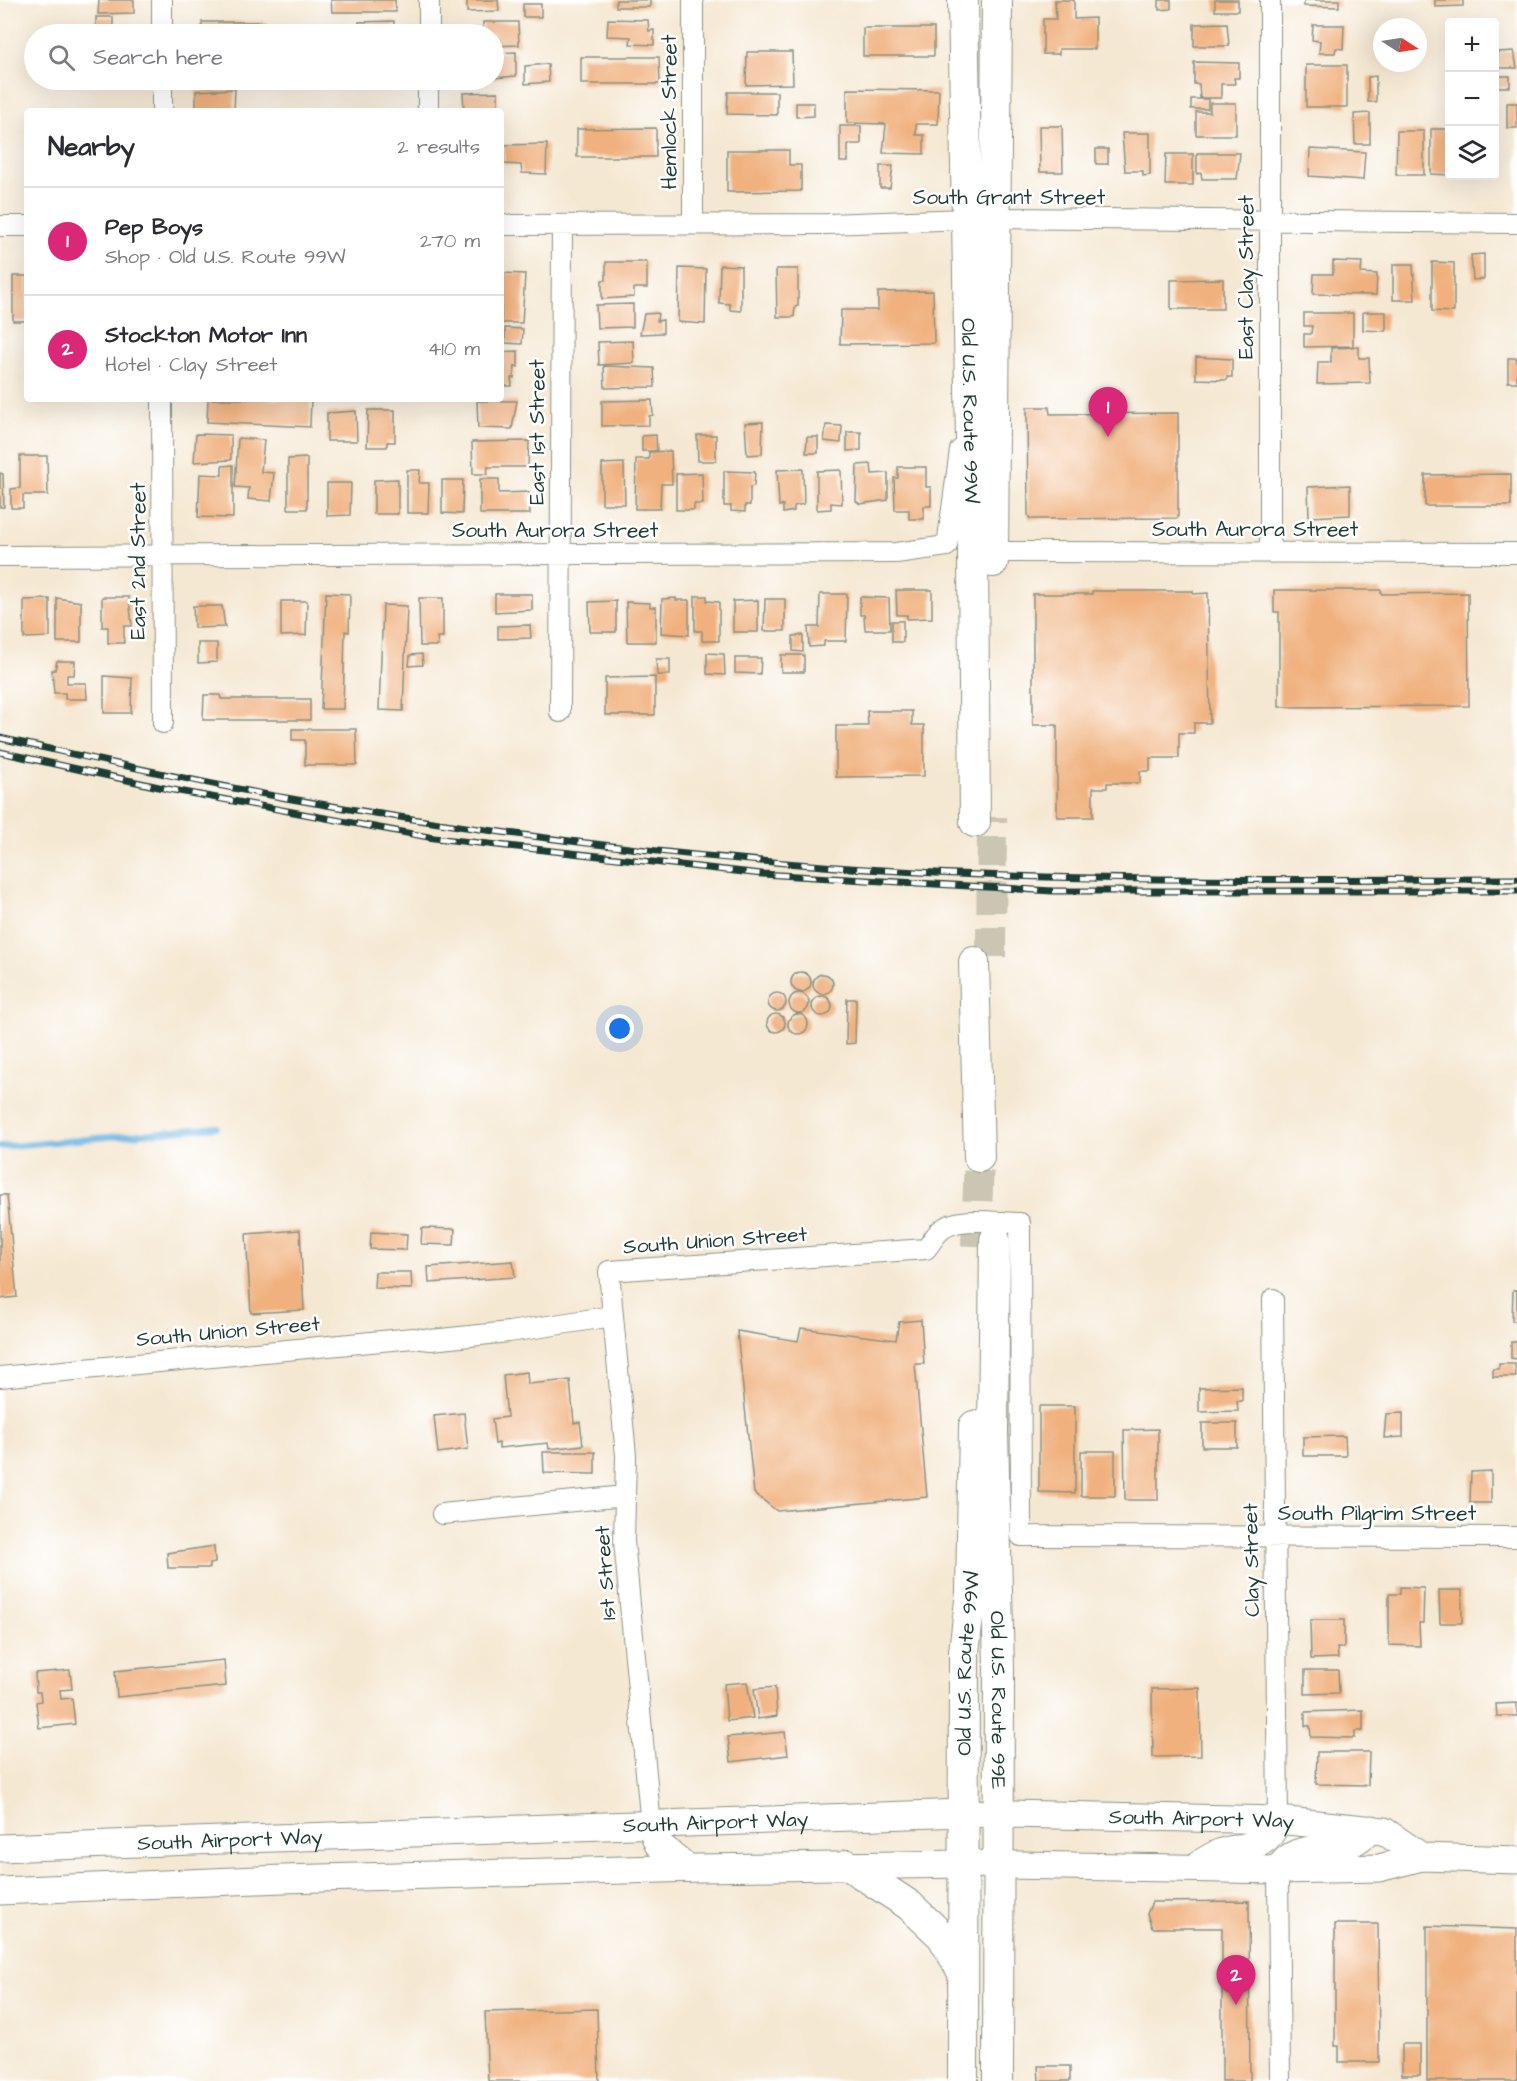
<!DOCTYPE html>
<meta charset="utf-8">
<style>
body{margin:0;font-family:"Architects Daughter",sans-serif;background:#f7f7f7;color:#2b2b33}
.controls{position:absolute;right:18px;top:18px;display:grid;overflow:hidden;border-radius:6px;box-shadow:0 6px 24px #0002}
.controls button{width:54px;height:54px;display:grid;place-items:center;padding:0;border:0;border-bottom:2px solid #e1e1e2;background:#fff;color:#2b2b33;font:30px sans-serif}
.compass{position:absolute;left:1373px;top:18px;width:54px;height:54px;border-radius:50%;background:#fff;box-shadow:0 6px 24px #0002;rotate:102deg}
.you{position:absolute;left:620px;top:1029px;width:21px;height:21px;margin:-15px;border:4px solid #fff;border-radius:50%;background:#1a73e8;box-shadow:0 0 0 9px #1a73e833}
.badge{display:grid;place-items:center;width:39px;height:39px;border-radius:50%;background:#db2777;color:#fff;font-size:20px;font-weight:700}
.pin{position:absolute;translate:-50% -50px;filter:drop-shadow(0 2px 3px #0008)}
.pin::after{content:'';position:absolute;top:32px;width:21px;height:18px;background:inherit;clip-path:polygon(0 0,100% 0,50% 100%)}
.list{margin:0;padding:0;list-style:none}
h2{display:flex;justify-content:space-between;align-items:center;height:78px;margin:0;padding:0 24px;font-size:26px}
h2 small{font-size:20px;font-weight:400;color:#7c7c81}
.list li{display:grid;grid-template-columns:39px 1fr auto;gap:18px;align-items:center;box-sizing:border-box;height:108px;padding:0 24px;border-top:2px solid #e1e1e2}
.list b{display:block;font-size:22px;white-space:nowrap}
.list p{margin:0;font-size:20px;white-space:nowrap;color:#7c7c81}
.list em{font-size:20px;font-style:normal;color:#7c7c81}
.icon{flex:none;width:33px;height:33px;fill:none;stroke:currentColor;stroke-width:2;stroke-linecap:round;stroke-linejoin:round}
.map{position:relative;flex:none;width:1517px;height:2081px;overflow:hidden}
.search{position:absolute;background:#fff;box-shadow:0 6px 24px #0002;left:24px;top:24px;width:480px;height:66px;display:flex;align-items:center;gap:15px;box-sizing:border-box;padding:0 21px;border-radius:33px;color:#7c7c81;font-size:22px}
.panel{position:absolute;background:#fff;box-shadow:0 6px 24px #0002;left:24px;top:108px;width:480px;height:294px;border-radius:6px}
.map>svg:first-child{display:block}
</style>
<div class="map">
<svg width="1517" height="2081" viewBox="0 0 1517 2081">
<rect width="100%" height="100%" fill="#fff"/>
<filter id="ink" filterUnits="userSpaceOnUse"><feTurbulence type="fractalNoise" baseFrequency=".0167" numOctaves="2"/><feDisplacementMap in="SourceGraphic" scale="12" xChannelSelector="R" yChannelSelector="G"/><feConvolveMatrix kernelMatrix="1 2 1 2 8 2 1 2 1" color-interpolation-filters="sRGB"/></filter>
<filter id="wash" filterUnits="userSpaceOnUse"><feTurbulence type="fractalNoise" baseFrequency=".008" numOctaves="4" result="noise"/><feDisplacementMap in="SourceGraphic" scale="24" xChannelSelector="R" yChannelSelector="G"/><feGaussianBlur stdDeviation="1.35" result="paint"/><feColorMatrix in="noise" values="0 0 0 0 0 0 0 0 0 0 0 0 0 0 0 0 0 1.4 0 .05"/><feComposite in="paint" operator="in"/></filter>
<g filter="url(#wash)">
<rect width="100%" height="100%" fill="#f5e8d3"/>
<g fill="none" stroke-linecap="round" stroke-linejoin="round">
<path stroke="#68b2e0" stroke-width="6" d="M0,1147L217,1127"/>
</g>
<g id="blocks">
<path fill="#f0b17e" d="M99,0H134V13L98,14Z
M331,0H395L396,12H332Z
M467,0H498L499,11L467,12Z
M616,0H650V7H616Z
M1055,0H1074V19L1095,18V49H1059V54H1043V19H1056Z
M1159,0H1171V9L1159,10Z
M1215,0H1238V11H1215Z
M1304,0H1339V7L1304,6Z
M1435,0H1463V6L1435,7Z
M523,4H541V17H523Z
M96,17H113V34H96Z
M608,19L648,20L649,31L654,30V45L630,44L631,37L607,36Z
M394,21V34H359V22Z
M202,22H265V34H202Z
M483,22H518L519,45L494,46V34H483Z
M1227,23L1229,46H1194V24Z
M1313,25H1344L1343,49L1336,48L1335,53H1319L1320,41L1312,40Z
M863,28H934V56H863Z
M1514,51L1517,68H1498V52Z
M516,52V76L494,78V53Z
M747,52H792L793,84L746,85Z
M581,57H659L660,84H581Z
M1194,62L1239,63V78H1234L1235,84H1221V98H1200L1199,84H1194Z
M548,64L549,82L525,84V66Z
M1306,65H1347V107H1306Z
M1376,76V102H1368V77Z
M1494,76H1510V87H1494Z
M353,80H387L388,84L353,83Z
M235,89L234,111H196V91Z
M847,89L939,90L938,124H916V135H924V154L883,153L886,124L847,123Z
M498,92V111H464L463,93Z
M728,92H777V115L727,114Z
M1191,99H1208V109H1191Z
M796,103H814V116L796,117Z
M1210,103H1236V135H1196V112H1210Z
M1507,103H1517V128H1507Z
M1370,113V144H1355L1354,114Z
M840,126H861V144H848V162H840Z
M1039,126H1062L1063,172H1040Z
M656,128V157H577V129Z
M1431,129H1450V175L1431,174Z
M1397,131H1424V175H1396Z
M1122,133H1150V175L1143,176V171H1125Z
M547,144L546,174L522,173L521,165L504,164V145Z
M1096,149H1108V164H1096Z
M1310,149L1365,152L1363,180L1309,176Z
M727,150H789V165H801V191L727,192Z
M1197,153H1240L1237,179H1202L1201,173L1197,174Z
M1166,154H1193V185H1165Z
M880,166H893L890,188H880Z
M1484,254V279L1473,280L1471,255Z
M1333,261L1362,262L1361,273L1377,274L1376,295L1313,294L1314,274H1333Z
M606,262H647V288H634V297L602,299V280H606Z
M1432,262L1454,263V312L1432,311Z
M1393,264H1413L1415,300H1393Z
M720,265L741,266V311L730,310V304L719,303Z
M679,268L706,269L705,324L678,322Z
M776,269H798V306L795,307L794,317H777Z
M502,273L525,274L522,323H501Z
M13,276H27V321H13Z
M1223,279V309H1171V280Z
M933,291L934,343L840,344L841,310H878V292Z
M633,304V327L597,328L596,305Z
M1363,312H1386V331L1363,330Z
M658,313L657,321L663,320V333L640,334L644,314Z
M1304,313H1353V346L1304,347V334H1311L1312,326H1304Z
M505,328L523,329L522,344L505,343Z
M633,341L634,363L599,365L598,342Z
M1359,347V358H1369L1370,383L1317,384L1318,362H1331V348Z
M518,351V367L515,366L514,378H511L512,386H501V352Z
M1196,357L1232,359V377H1227V380L1196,379Z
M1508,358H1517V382H1508Z
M604,366L654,368L655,387L605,388Z
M208,399H311L310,427L207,422Z
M652,400L653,415L649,416V425L602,426V401Z
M477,401H517L512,429L478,428Z
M1027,407H1049L1050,414L1178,413V518L1030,519L1028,515Z
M368,410H395V442H387V447H367Z
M356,411L357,441H327V413Z
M763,422L762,454L747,455L745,423Z
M826,425L842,426L841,443L824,441Z
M847,432H861V450L847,451Z
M196,434L231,435V460L194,462Z
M656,435L657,451H642V436Z
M697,435H716V461H698Z
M807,437H818V453H806Z
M238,438L264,440L261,472L274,473L271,501L248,499L249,488L235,487Z
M529,441L528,467H488L487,474H473L472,442Z
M671,451L672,484H661L660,509H635L636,459H649V452Z
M20,456H47L48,495H23V508H11V489L20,488Z
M307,458V509H288V459Z
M624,463L625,504H602V464Z
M871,464L872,474L888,473V500L860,504L856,501L857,465Z
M233,465V518L198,517L200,474L222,475V466Z
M898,467H926V487H931V506H924V519H909V510H895L894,478H898Z
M803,469L804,504L794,506V511L783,513V505L779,506L777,470Z
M407,470H420L419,483H429L428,513H407Z
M841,470L842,504L831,503V509L817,510V471Z
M724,471L755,472L754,486L750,487V505H745V512L731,511V506H724Z
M0,473L3,474L4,507H0Z
M702,473L703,504H694V510H676V474Z
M1511,474V506H1425V475Z
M398,479V514H374V480Z
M480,479H499V493L529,492L530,514H480Z
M442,480H463L462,514L442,513Z
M327,483H351L350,515L327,516Z
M1350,485V515L1309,517L1308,487Z
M896,590H932V618L907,619V615H897Z
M1274,590H1381V594L1468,593L1469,706L1279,707V612H1274Z
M1092,591H1193V594L1208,593L1210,723H1194V733H1179V758H1150V771H1140V783H1107V788H1093V817H1057V725H1033V594H1092Z
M326,593L350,594L349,632L345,631L343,709H321Z
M495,594H532V610L495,612Z
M820,594H847L846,641H824V646L809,647L808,627H819Z
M695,596H707V601L719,602V641H702V631H695Z
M102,597H129L132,626H124V643H108V627H102Z
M860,597L889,598L890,630H865L864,615H860Z
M57,598L81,602V642H57Z
M419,598H443V637H437L438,646H420Z
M676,598V600H689V635L661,633L662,599Z
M50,599V637L24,638V600Z
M765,599H785V631H764Z
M758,600V632H733V601Z
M281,601H307L306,635L281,636Z
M616,601V632H590L589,602Z
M626,602L650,603V607H656V642H627Z
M383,605L407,606L403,711L379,710Z
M193,606H222L225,627L194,628Z
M892,621H903V642H892Z
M530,625L531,638L498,639V626Z
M803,635V652L793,651V636Z
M198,643H217V662L198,663Z
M707,653L724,654L725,675L707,674Z
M422,654L423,665L409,666L410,655Z
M781,655H804V672H781Z
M735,658H761L760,674L735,673Z
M656,659H670V675H657Z
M57,661H75L74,675H67V683H86L87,699H65V693H54L52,670H55Z
M104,676L132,678L131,713H104Z
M655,677V715H605V678Z
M204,695H220L221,699H310V720H203Z
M867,711H912V725H924V776L836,777V726H868Z
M292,729H356L357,765H305V740H292Z
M791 982a10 10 0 1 1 20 0a10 10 0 1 1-20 0Z
M813 984a10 10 0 1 1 20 0a10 10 0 1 1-20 0Z
M768 1002a9 9 0 1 1 18 0a9 9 0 1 1-18 0Z
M789 1003a10 10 0 1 1 20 0a10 10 0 1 1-20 0Z
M812 1006a10 10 0 1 1 20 0a10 10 0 1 1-20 0Z
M847,999H856L855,1043L846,1044Z
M767 1023a9 9 0 1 1 18 0a9 9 0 1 1-18 0Z
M788 1024a10 10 0 1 1 20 0a10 10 0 1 1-20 0Z
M0,1195H7L17,1297L0,1299Z
M422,1228L455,1229L454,1245L421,1244Z
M300,1230L304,1310L251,1313L246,1234Z
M371,1232L407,1234L406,1250L370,1249Z
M513,1261L515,1277L429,1283L428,1267Z
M375,1272H411L412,1289L374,1288Z
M1513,1290H1517V1321H1512Z
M921,1320L924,1364H915L927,1497L777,1511L754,1493L737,1331L798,1341L801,1328L896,1340L899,1322Z
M1511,1342H1517V1359L1511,1358Z
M1499,1364H1515L1516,1377H1493V1369H1499Z
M527,1372L528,1384L570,1380L574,1423L580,1422L583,1445L549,1449L548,1443L499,1448V1443L495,1444L492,1419L507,1417L503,1375Z
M1242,1387V1401H1237L1238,1411L1199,1412V1388Z
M1039,1406H1075V1493L1039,1492Z
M464,1413L468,1449L438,1453L434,1416Z
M1403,1413V1437L1384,1438L1386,1414Z
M1202,1423H1237V1447H1202Z
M1158,1429V1500H1125L1124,1430Z
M1345,1436L1346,1456H1303V1437Z
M1081,1451H1115V1496H1081Z
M543,1452H595V1474L544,1473Z
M1491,1471V1503H1470L1471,1472Z
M214,1546L215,1563L210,1564V1568H168L167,1553Z
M1400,1587L1424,1588L1423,1623H1419L1420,1646L1389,1645V1594H1400Z
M1439,1590H1462V1623H1440Z
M1310,1620H1344V1648H1337L1338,1658L1311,1659Z
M224,1660L226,1686L117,1697L115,1671Z
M70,1670L72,1689L60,1690L61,1699L72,1698L75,1724L39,1728L36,1702L41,1701L40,1692H36L35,1673Z
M1305,1670H1338L1339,1693L1305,1694Z
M747,1682L753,1718L727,1721L724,1684Z
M775,1687L777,1716L758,1719L754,1689Z
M1200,1688L1201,1756L1153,1757L1152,1689Z
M1517,1703V1716H1497L1496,1704Z
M1363,1710V1731H1355V1738L1311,1737L1310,1726H1305V1712Z
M785,1732L788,1755L731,1762L728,1737Z
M1317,1752H1369L1368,1785L1316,1784Z
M1249,1901L1250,2081H1222V1928H1152L1147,1914L1152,1902Z
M1335,1924H1378L1379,2062H1339V2046H1335Z
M1427,1926L1517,1929V2081H1427Z
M597,2009L599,2081H488L485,2012Z
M1402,2044H1420V2075H1402Z
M1038,2066H1070V2081H1039Z"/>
</g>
</g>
<g filter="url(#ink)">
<use href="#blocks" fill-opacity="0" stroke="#8a9284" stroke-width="1.5"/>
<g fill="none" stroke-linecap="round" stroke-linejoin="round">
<path stroke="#cac6b3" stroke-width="30" stroke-dasharray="30 15" stroke-linecap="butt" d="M991,957L992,817
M976,1246L979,1157"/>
<g stroke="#8a9284" stroke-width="22">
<path id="street" d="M693,0V224
M162,34V0
M429,34V0
M162,80V111
M428,111V80
M501,225L827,224L996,218L1517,223
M0,226H27
M162,399L163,723
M993,552L1517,553
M1270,553V0
M0,556L896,553L947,546L960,450
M560,712L562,225
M1273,1299L1278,1820
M613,1316L626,1456L624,1541L651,1826
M0,1377L413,1338L431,1340L509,1332L613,1316L609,1271L926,1249C931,1243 935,1235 941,1230C958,1215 998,1223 1020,1223L1021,1536L1517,1537
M442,1514L625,1496
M1278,1870L1280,2081"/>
</g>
<g stroke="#8a9284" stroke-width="29">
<g id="secondary">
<path d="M651,1826L658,1844L688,1868"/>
<path id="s1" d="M0,1848L963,1813L1278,1820L1384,1831L1422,1857"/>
<path d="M1198,1865C1204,1861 1212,1856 1219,1853C1246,1843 1266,1852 1278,1820"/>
<path d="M1278,1870C1294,1841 1327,1854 1352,1843C1359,1840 1365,1834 1372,1829"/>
<path d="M0,1891L283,1879L699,1868L963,1864L1278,1870L1379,1868L1422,1857L1517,1860"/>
</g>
</g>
<g stroke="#8a9284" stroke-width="32">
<g id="primary">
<path id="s2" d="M963,0L973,551L975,822"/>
<path d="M993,562L997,0"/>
<path d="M974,962L979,1157"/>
<path id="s3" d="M995,1240L993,1432L999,1669L998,2081"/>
<path d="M848,1865L909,1905L942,1936L962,1971"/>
<path id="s4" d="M963,2081L964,1652L971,1592L974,1426"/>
</g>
</g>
<use href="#street" stroke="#fff" stroke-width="20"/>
<use href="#secondary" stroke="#fff" stroke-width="27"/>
<use href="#primary" stroke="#fff" stroke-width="30"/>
<g stroke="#1f3d34" stroke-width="7">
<path id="rail" d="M0,738C95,759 190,781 286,798C460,829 635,852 811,865C1046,884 1282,879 1517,879
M0,752L168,789L434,838L762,874L1053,891H1517"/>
</g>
<use href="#rail" stroke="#fff" stroke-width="4.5" stroke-dasharray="14" stroke-linecap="butt"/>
</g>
</g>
<g text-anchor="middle" stroke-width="5" stroke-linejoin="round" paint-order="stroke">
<g font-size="21" fill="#1f3d34" stroke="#fff">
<text transform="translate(669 112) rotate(-90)" y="7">Hemlock Street</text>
<text x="1009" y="204">South Grant Street</text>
<text transform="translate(1246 277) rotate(-90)" y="7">East Clay Street</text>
<text dy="7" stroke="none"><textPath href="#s2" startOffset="411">Old U.S. Route 99W</textPath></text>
<text transform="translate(537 432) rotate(-90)" y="7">East 1st Street</text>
<text x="1255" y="536">South Aurora Street</text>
<text x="555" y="537">South Aurora Street</text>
<text transform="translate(138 561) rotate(-90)" y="7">East 2nd Street</text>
<text transform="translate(715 1240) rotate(-4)" y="7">South Union Street</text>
<text transform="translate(228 1331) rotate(-5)" y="7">South Union Street</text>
<text x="1377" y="1520">South Pilgrim Street</text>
<text transform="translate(1251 1560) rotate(-91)" y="7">Clay Street</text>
<text transform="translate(605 1573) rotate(-94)" y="7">1st Street</text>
<text dy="7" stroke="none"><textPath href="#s4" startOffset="418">Old U.S. Route 99W</textPath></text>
<text dy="7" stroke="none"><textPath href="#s3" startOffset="460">Old U.S. Route 99E</textPath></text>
<text dy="7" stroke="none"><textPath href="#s1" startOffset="1202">South Airport Way</textPath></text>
<text dy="7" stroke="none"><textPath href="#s1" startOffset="716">South Airport Way</textPath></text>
<text dy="7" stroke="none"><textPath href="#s1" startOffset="230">South Airport Way</textPath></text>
</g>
</g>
</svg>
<div class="controls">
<button>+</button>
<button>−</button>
<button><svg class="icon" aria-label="layers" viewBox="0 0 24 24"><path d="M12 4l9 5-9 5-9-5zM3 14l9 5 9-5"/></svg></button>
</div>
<svg class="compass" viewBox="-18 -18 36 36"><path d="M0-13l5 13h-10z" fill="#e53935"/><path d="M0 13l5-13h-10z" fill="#7c7c81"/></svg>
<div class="you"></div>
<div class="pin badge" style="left:1108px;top:437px">1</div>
<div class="pin badge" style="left:1236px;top:2005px">2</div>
<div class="search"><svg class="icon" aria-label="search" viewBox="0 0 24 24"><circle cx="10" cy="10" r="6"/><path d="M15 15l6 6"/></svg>Search here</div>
<section class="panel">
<h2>Nearby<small>2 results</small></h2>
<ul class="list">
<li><span class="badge">1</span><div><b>Pep Boys</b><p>Shop · Old U.S. Route 99W</p></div><em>270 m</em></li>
<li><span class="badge">2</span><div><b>Stockton Motor Inn</b><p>Hotel · Clay Street</p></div><em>410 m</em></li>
</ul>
</section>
</div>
